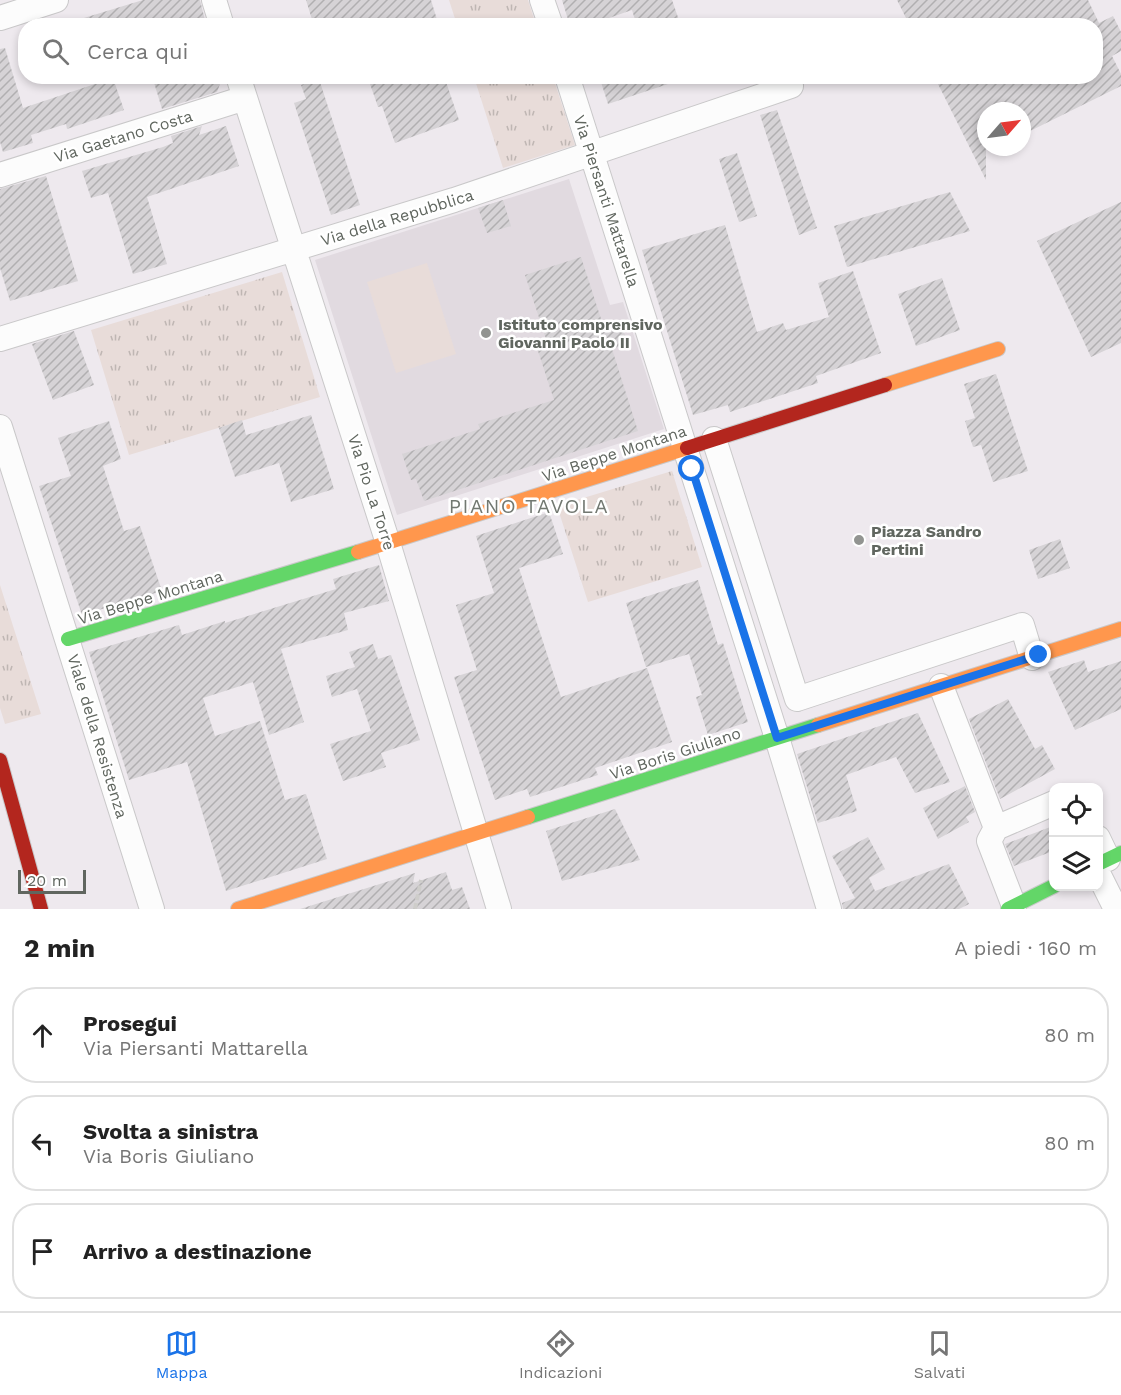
<!DOCTYPE html>
<html lang="it">
<meta charset="utf-8">
<style>
body{margin:0;font-family:"Work Sans",sans-serif;background:#f2f2f2;color:#222}
.controls{position:absolute;right:18px;bottom:18px;display:grid;overflow:hidden;border-radius:12px;box-shadow:0 3px 9px #0003}
.controls button{width:54px;height:54px;display:grid;place-items:center;padding:0;border:0;border-bottom:2px solid #e0e0e0;background:#fff;color:#222;font:30px sans-serif}
.compass{position:absolute;left:977px;top:102px;width:54px;height:54px;border-radius:50%;background:#fff;box-shadow:0 3px 9px #0003;rotate:62deg}
.scale{position:absolute;left:18px;bottom:15px;width:68px;box-sizing:border-box;padding-left:6px;border:3px solid #60665f;border-top:0;font-size:16px;line-height:21px;white-space:nowrap;color:#60665f;-webkit-text-stroke:4px #fff;paint-order:stroke}
.stop{position:absolute;width:18px;height:18px;margin:-14px;border:4px solid #1a73e8;border-radius:50%;background:#fff}
.stop.end{background:#1a73e8;border-color:#fff;box-shadow:0 2px 6px #0008}
.list{margin:0;padding:0;list-style:none}
h2{display:flex;justify-content:space-between;align-items:center;height:78px;margin:0;padding:0 24px;font-size:26px}
h2 small{font-size:20px;font-weight:400;color:#767676}
.list li{display:grid;grid-template-columns:39px 1fr auto;gap:18px;align-items:center;box-sizing:border-box;height:96px;margin:0 12px 12px;padding:0 12px;border:2px solid #e0e0e0;border-radius:24px}
.list b{display:block;font-size:22px;white-space:nowrap}
.list p{margin:0;font-size:20px;white-space:nowrap;color:#767676}
.list em{font-size:20px;font-style:normal;color:#767676}
.icon{flex:none;width:33px;height:33px;fill:none;stroke:currentColor;stroke-width:2;stroke-linecap:round;stroke-linejoin:round}
.map{position:relative;flex:none;width:1121px;height:909px;overflow:hidden}
.search{position:absolute;background:#fff;box-shadow:0 3px 9px #0003;left:18px;right:18px;top:18px;height:66px;display:flex;align-items:center;gap:15px;box-sizing:border-box;padding:0 21px;border-radius:24px;color:#767676;font-size:22px}
.sheet{height:402px;background:#fff}
nav{display:flex;justify-content:space-around;align-items:center;box-sizing:border-box;height:84px;border-top:2px solid #e0e0e0;background:#fff;font-size:16px;color:#767676}
nav a{display:grid;justify-items:center;gap:3px}
nav .on{color:#1a73e8}
.map>svg:first-child{display:block}
</style>
<div class="map">
<svg width="1121" height="909" viewBox="0 0 1121 909">
<defs>
<pattern id="grass-tufts" width="24" height="20" patternUnits="userSpaceOnUse" patternTransform="scale(1.5)"><rect width="24" height="20" fill="#e8dcd9"/><path d="M3 7l-1-3M5 7V3M7 7l1-3M15 17l-1-3M17 17v-4M19 17l1-3" fill="none" stroke="#bfb6b3"/></pattern>
<pattern id="building-hatch" width="6" height="6" patternUnits="userSpaceOnUse" patternTransform="scale(1.5)"><rect width="6" height="6" fill="#d6d3d6"/><path d="M-1 1l2-2M0 6l6-6M5 7l2-2" fill="none" stroke="#b1afb1"/></pattern>
</defs>
<rect width="100%" height="100%" fill="#eee9ee"/>
<path fill="#e1dae0" d="M569,179L610,305L623,302L664,429L397,515L315,260Z"/>
<path fill="url(#grass-tufts)" d="M449,0H528L536,25H457Z
M474,77H553L575,145L503,168Z
M282,272L320,397L129,455L91,330Z
M672,471L702,567L588,602L557,506Z
M0,585L41,714L5,724L0,708Z"/>
<path fill="#e8dcd9" d="M427,263L456,354L396,373L367,282Z"/>
<path fill="url(#building-hatch)" d="M143,0H200L205,20L188,26H74V21Z
M306,0H431L439,26H314Z
M562,0H672L681,26H637L632,10L586,26H570Z
M897,0H1088L1099,23L1113,16L1121,32V51L1112,56L1121,74V86L1022,135V111H986V180L934,76H1095V26H910Z
M5,48L23,108L113,78L124,110L67,129L66,124L31,135L33,143L3,152L0,142V49Z
M152,76H223L217,92L162,109Z
M381,76H444L459,120L395,143L382,106L378,107L369,81Z
M599,76H680V80L608,104Z
M319,79L360,205L331,215L294,103L306,99L301,85Z
M777,110L817,228L799,235L760,115Z
M202,126L199,135L226,126L239,166L147,197L167,264L133,274L108,193L91,198L82,171L163,147L173,143L171,136Z
M737,153L757,216L739,222L719,159Z
M46,176L78,281L10,301L0,268V189Z
M950,192L970,231L847,267L834,226Z
M503,200L511,226L487,233L478,208Z
M1121,202V343L1091,357L1037,241Z
M725,225L757,332L783,323L786,330L829,317L818,283L853,271L881,353L816,376L818,383L730,412L728,405L693,415L642,250Z
M581,257L604,328L621,323L628,344L612,349L638,431L424,501L416,479L411,480L402,454L480,429L478,424L554,400L537,348L548,345L525,275Z
M942,278L960,330L916,346L898,294Z
M74,331L94,385L53,400L32,344Z
M996,374L1028,471L993,482L981,445L973,447L965,421L975,418L964,384Z
M311,415L334,489L291,502L279,463L235,477L219,428L242,420L246,435Z
M109,421L121,459L103,466L124,531L140,526L162,591L82,615L39,486L71,476L58,438Z
M549,512L563,554L519,568L561,697L647,668L672,742L595,768L598,775L530,797L527,789L495,800L454,677L477,670L456,605L494,593L476,536Z
M1060,539L1070,568L1038,579L1029,550Z
M379,565L389,601L344,613L348,630L281,649L304,722L269,735L253,682L203,698L215,736L260,721L285,800L306,794L327,859L226,891L187,762L129,780L89,652L179,625L182,635L225,621V623L336,589L333,579Z
M698,580L718,645L723,643L748,722L708,735L696,697L702,695L689,654L646,667L626,603Z
M373,644L378,659L391,655L420,740L381,753L386,767L343,781L330,744L371,731L357,689L332,697L326,676L355,667L349,652Z
M1084,660L1088,672L1121,661V709L1075,730L1048,672Z
M1008,699L1035,749L1042,745L1055,769L1000,799L969,719Z
M918,713L950,782L915,793L896,757L846,775L857,811L818,823L797,754Z
M965,786L975,812L966,817L969,822L938,839L923,808Z
M615,809L640,860L562,881L546,831Z
M1053,826V851L1014,866L1005,844Z
M868,837L885,869L869,878L875,891L949,864L969,904L959,909H843L842,903L855,898L832,856Z
M446,872L452,890L462,887L470,909H300L415,873L413,883Z"/>
<g fill="none" stroke-linecap="round" stroke-linejoin="round">
<g stroke="#c9c8c9" stroke-width="26">
<path id="street" d="M214,0L222,26
M542,0L551,26
M0,18L56,0
M238,76L388,543L499,909
M567,76L777,738L829,909
M0,175L245,98
M0,339L454,200L791,86
M0,427L152,909
M714,439L797,699L1022,625L1032,658
M941,686L996,828L989,841L1014,906
M996,828L1054,803
M1098,838L1108,859
M1098,873L1116,909"/>
</g>
<g stroke="#c9c8c9" stroke-width="16">
<path id="fast" d="M68,639L358,552
M528,817L818,725
M1098,864L1121,853
M1008,909L1054,886"/>
</g>
<g stroke="#c9c8c9" stroke-width="16">
<path id="slow" d="M885,385L998,349
M358,552L687,448
M818,725L1121,629
M238,909L528,817"/>
</g>
<g stroke="#c9c8c9" stroke-width="16">
<path id="jam" d="M687,448L885,385
M0,760L41,909"/>
</g>
<path stroke="#cecdca" stroke-width="4" stroke-dasharray="6 3" stroke-linecap="butt" d="M415,909L421,880"/>
<use href="#street" stroke="#fcfcfc" stroke-width="24"/>
<use href="#fast" stroke="#63d668" stroke-width="14"/>
<use href="#slow" stroke="#ff974d" stroke-width="14"/>
<use href="#jam" stroke="#b3261e" stroke-width="14"/>
</g>
<g fill="none" stroke-linecap="round" stroke-linejoin="round">
<path stroke="#1a73e8" stroke-width="8" d="M692,469L777,738L1039,655"/>
</g>
<g fill="#929491" stroke="#fff" stroke-width="2">
<circle cx="486" cy="333" r="6"/>
<circle cx="859" cy="540" r="6"/>
</g>
<g text-anchor="middle" stroke-width="5" stroke-linejoin="round" paint-order="stroke">
<g font-size="16" fill="#60665f" stroke="#fff">
<text transform="translate(123 136) rotate(-17)" y="6">Via Gaetano Costa</text>
<text transform="translate(607 201) rotate(72)" y="6">Via Piersanti Mattarella</text>
<text transform="translate(397 217) rotate(-17)" y="6">Via della Repubblica</text>
<text transform="translate(614 453) rotate(-18)" y="6">Via Beppe Montana</text>
<text transform="translate(372 492) rotate(72)" y="6">Via Pio La Torre</text>
<text transform="translate(150 597) rotate(-17)" y="6">Via Beppe Montana</text>
<text transform="translate(98 736) rotate(73)" y="6">Viale della Resistenza</text>
<text transform="translate(675 753) rotate(-18)" y="6">Via Boris Giuliano</text>
</g>
<g font-size="16" font-weight="bold" fill="#60665f" stroke="#fff" text-anchor="start">
<text x="498" y="330">Istituto comprensivo<tspan x="498" dy="18">Giovanni Paolo II</tspan></text>
<text x="871" y="537">Piazza Sandro<tspan x="871" dy="18">Pertini</tspan></text>
</g>
<g font-size="20" letter-spacing="1.5" fill="#727871" stroke="#fff">
<text x="529" y="513">PIANO TAVOLA</text>
</g>
</g>
</svg>
<div class="controls">
<button><svg class="icon" aria-label="locate" viewBox="0 0 24 24"><circle cx="12" cy="12" r="6"/><path d="M12 2v4M12 18v4M2 12h4M18 12h4"/></svg></button>
<button><svg class="icon" aria-label="layers" viewBox="0 0 24 24"><path d="M12 4l9 5-9 5-9-5zM3 14l9 5 9-5"/></svg></button>
</div>
<svg class="compass" viewBox="-18 -18 36 36"><path d="M0-13l5 13h-10z" fill="#e53935"/><path d="M0 13l5-13h-10z" fill="#767676"/></svg>
<div class="scale">20 m</div>
<div class="stop" style="left:692px;top:469px"></div>
<div class="stop end" style="left:1039px;top:655px"></div>
<div class="search"><svg class="icon" aria-label="search" viewBox="0 0 24 24"><circle cx="10" cy="10" r="6"/><path d="M15 15l6 6"/></svg>Cerca qui</div>
</div>
<section class="sheet">
<h2>2 min<small>A piedi · 160 m</small></h2>
<ul class="list">
<li><svg class="icon" aria-label="ahead" viewBox="0 0 24 24"><path d="M12 20V5M6 11l6-6 6 6"/></svg><div><b>Prosegui</b><p>Via Piersanti Mattarella</p></div><em>80 m</em></li>
<li><svg class="icon" aria-label="left" viewBox="0 0 24 24"><path d="M17 20v-9H6M10 6l-5 5 5 5"/></svg><div><b>Svolta a sinistra</b><p>Via Boris Giuliano</p></div><em>80 m</em></li>
<li><svg class="icon" aria-label="arrive" viewBox="0 0 24 24"><path d="M6 21V4h12l-3 4 3 4H6"/></svg><div><b>Arrivo a destinazione</b></div></li>
</ul>
</section>
<nav>
<a class="on"><svg class="icon" aria-label="map" viewBox="0 0 24 24"><path d="M3 6l6-2 6 2 6-2v14l-6 2-6-2-6 2zM9 4v14M15 6v14"/></svg>Mappa</a>
<a><svg class="icon" aria-label="directions" viewBox="0 0 24 24"><path d="M12 3l9 9-9 9-9-9zM9 14v-3h6M13 9l2 2-2 2"/></svg>Indicazioni</a>
<a><svg class="icon" aria-label="saved" viewBox="0 0 24 24"><path d="M7 4h10v16l-5-4-5 4z"/></svg>Salvati</a>
</nav>
